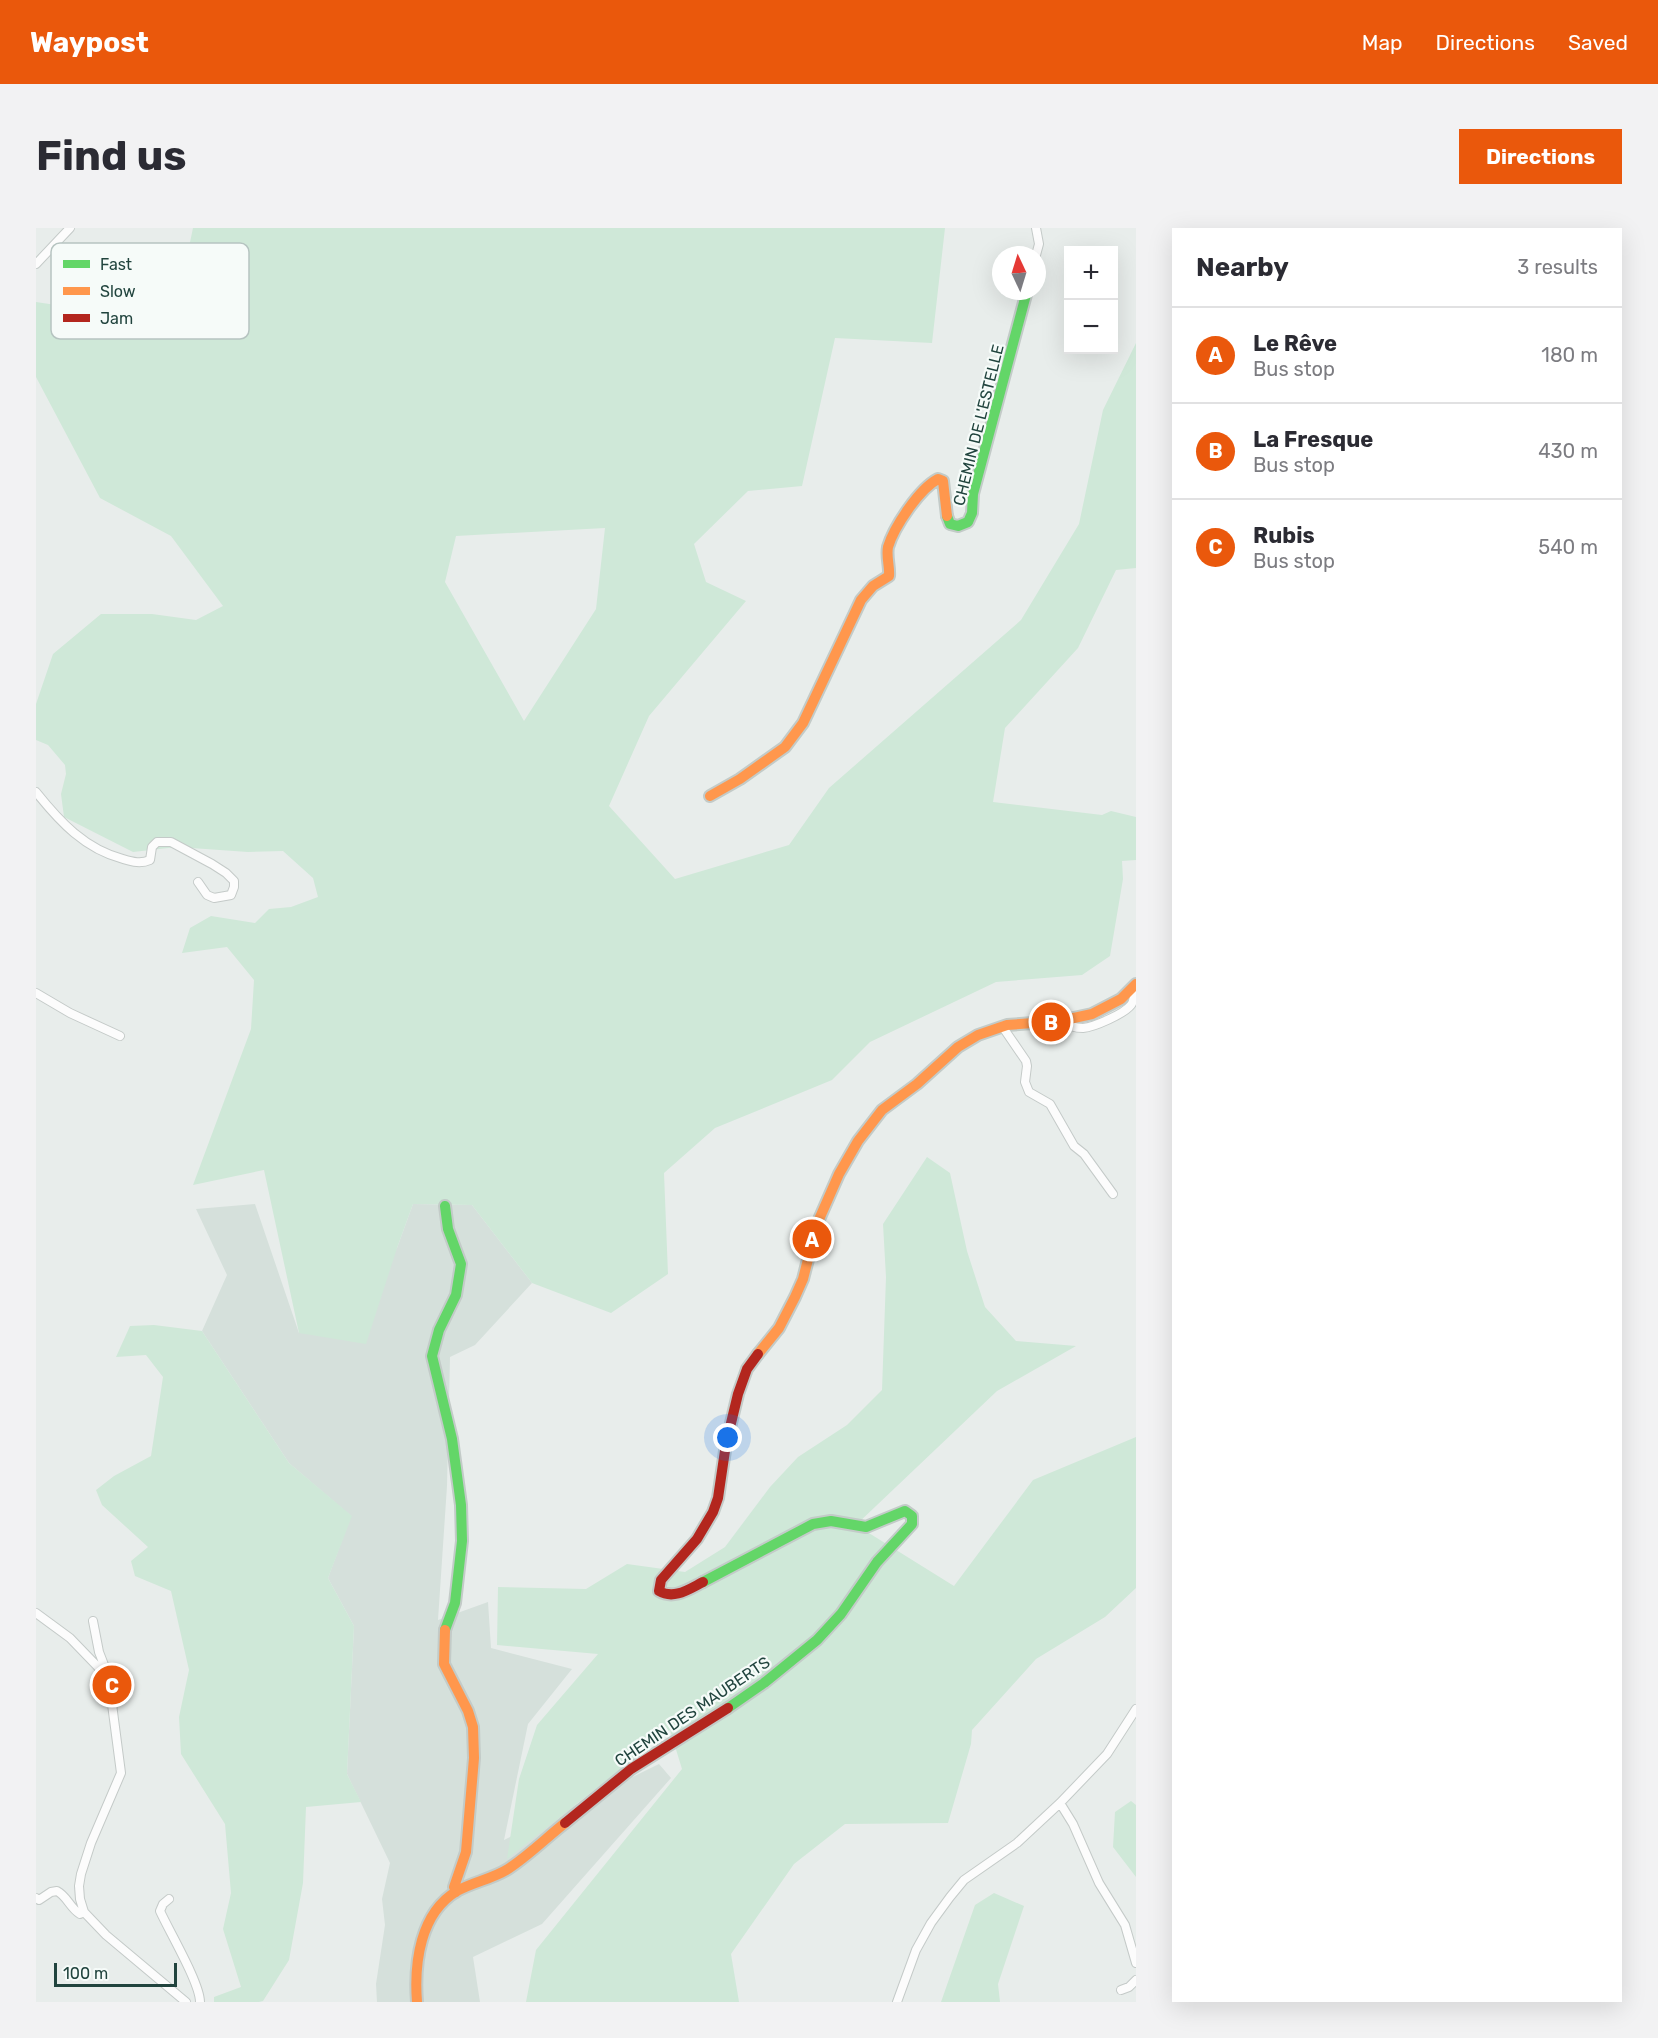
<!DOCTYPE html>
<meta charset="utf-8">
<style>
body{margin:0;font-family:Rubik,sans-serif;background:#f2f2f3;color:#2b2b33}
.controls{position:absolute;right:18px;top:18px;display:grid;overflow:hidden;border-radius:0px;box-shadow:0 6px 24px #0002}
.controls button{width:54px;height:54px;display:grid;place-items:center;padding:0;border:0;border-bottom:2px solid #e1e1e2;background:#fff;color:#2b2b33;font:30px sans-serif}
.compass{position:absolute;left:956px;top:18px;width:54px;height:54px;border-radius:50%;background:#fff;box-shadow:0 6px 24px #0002;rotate:356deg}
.scale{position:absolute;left:18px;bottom:15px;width:123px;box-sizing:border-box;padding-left:6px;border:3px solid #21443e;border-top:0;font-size:16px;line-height:21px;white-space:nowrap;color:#21443e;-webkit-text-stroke:4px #f6fbf9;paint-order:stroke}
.you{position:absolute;left:692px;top:1210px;width:21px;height:21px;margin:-15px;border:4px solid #fff;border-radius:50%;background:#1a73e8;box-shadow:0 0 0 9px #1a73e833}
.badge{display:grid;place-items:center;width:39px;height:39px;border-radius:50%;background:#ea580c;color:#fff;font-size:20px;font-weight:700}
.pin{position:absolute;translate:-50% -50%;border:3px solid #fff;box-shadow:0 2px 6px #0006}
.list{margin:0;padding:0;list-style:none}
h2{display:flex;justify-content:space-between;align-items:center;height:78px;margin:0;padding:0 24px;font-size:26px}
h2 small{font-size:20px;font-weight:400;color:#7c7c81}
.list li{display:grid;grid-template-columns:39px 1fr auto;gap:18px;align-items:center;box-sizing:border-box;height:96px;padding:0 24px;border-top:2px solid #e1e1e2}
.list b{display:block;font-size:22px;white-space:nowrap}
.list p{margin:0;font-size:20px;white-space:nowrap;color:#7c7c81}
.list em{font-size:20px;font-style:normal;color:#7c7c81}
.map{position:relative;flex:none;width:1100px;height:1774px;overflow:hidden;border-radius:0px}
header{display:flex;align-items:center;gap:36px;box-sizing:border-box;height:84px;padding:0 30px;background:#ea580c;color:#fff}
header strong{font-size:28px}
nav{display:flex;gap:33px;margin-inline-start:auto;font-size:21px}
.intro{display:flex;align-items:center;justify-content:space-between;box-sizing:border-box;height:144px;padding:0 36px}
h1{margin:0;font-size:42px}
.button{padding:15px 27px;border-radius:0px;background:#ea580c;color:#fff;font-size:21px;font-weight:700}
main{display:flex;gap:36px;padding:0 36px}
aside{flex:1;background:#fff;border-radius:0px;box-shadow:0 6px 24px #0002}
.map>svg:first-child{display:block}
</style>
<header>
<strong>Waypost</strong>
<nav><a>Map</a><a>Directions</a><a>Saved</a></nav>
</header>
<div class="intro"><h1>Find us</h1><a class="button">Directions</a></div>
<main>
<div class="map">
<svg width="1100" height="1774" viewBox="0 0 1100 1774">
<rect width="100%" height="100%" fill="#e8edeb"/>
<path fill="#d5e0db" d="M219,976L263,1105L361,1020L377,976L436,977L496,1055L439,1117L414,1129L411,1258L402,1392L452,1374L455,1420L536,1441L492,1496L468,1612L623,1536L635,1550L506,1696L437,1729L444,1774H341L340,1756L349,1697L346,1671L354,1635L311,1546L318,1398L292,1350L315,1288L253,1235L166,1103L191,1047L160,981Z"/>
<path fill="#cfe8d8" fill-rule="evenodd" d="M157,0H909L896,115L799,110L766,258L712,263L658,316L670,354L710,373L613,488L573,578L639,651L753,617L793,560L985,392L1043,296L1067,182L1100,115V340L1080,342L1042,420L969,500L957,574L1066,587L1075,583L1100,589V632L1086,633L1087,651L1074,728L1046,747L960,754L834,814L796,852L679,900L628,945L632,1046L575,1085L496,1055L436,977L377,976L361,1020L330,1116L263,1105L228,942L157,957L215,801L218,752L191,719L146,725L154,700L175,688L219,695L233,681L255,679L282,669L277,650L247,623L212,624L141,619L97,624L28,589L25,566L30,546L29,537L12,517L0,512V476L17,426L65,386H116L160,392L187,378L135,308L64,270L0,149V74L53,82L144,62ZM569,300L560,381L488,493L409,354L420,308Z
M891,929L914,945L931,1023L949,1079L980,1113L1040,1118L961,1163L820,1297L918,1358L997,1252L1100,1209V1360L1069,1389L1000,1431L936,1502L935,1516L912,1595L809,1596L758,1636L695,1726L703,1774H490L500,1722L646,1541L634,1502L471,1631L483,1551L501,1497L562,1426L461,1417L462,1359L550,1361L591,1336L649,1344L689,1319L734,1259L762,1229L811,1197L846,1162L850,1049L847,996Z
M118,1097L166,1103L253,1235L316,1288L292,1350L318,1398L311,1546L325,1574L270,1579L267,1655L253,1732L227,1773L223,1774H178V1769L205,1759L187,1701L195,1665L189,1596L145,1526L143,1489L153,1442L135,1363L99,1348L95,1333L112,1319L66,1277L60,1262L78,1248L115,1228L127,1149L110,1127L80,1129L94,1098Z
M1095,1573L1100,1577V1649L1077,1619L1079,1584Z
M958,1665L988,1678L962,1756L964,1774H905L939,1677Z"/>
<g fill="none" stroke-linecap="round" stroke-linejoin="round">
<g stroke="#c4cac8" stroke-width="10">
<path id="street" d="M1000,27L1003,16L1000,0
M0,36L34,0
M0,564C24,594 49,621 87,631C97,634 105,636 114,632L116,619L121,614H135L176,636L190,645L198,653V659L195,667L178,670L171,667L162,654
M0,765L34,785L84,808
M1024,793C1032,798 1038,800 1047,800C1058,799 1088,786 1095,777C1099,772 1098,765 1098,759
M966,798L990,833L991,838L989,854L993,864L1014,876L1038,918L1048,926L1077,966
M0,1385L34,1410L62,1439L74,1461L85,1545L55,1615L45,1646L43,1658L44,1671L48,1684L70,1707L150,1774
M57,1393L63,1424L70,1442V1450
M1024,1575L1037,1596L1063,1655L1089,1697L1100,1735
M0,1670L3,1672L15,1664L21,1663C31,1668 34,1680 44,1686L48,1684
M133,1671L127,1676L124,1683C133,1703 164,1755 164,1774
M1085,1762L1093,1759L1100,1752
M861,1774L880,1722L895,1695L914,1669L928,1652L981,1615L1024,1575L1071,1526L1100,1481"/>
</g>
<g stroke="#c3cbc8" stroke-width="14">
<path id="fast" d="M911,288L914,296L922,298L932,294L936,285L937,266L991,63
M667,1354L777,1296L795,1293L830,1299L869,1283L876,1288V1296L841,1334L805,1386L781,1412L728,1455L692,1480
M409,1402L419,1375L426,1313L425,1277L416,1211L396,1128L403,1102L420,1067L425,1036L412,1001L409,978"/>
</g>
<g stroke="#c3cbc8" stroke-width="14">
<path id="slow" d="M674,568L704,551L749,519L767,495L825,372L837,358L853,348C854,339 850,329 852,319C858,299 883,261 902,251L907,253L911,288
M722,1126L743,1100L759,1069L767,1051L781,996L803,946L822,913L846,882L881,856L922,819L942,807L971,797L1024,793L1056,786L1085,771L1100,756
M409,1402L408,1436L432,1483L437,1499L438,1530L430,1624L418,1659L420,1664
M381,1774C378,1735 384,1685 421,1663C437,1654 456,1651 472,1641C492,1628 510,1610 529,1595"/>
</g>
<g stroke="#c3cbc8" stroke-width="14">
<path id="jam" d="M667,1354C653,1361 638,1372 623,1363L625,1352L661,1311L677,1284L682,1270L690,1216L702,1166L711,1141L722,1126
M529,1595L595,1541L692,1480"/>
</g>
<use href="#street" stroke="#fcfcfc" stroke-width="8"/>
<use href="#fast" stroke="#63d668" stroke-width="10"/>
<use href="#slow" stroke="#ff974d" stroke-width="10"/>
<use href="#jam" stroke="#b3261e" stroke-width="10"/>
</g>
<g text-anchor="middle" stroke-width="4.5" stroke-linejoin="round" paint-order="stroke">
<g font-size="16" fill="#21443e" stroke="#f6fbf9">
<text transform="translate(942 197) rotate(-76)" y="6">CHEMIN DE L'ESTELLE</text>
<text transform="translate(656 1483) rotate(-34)" y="6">CHEMIN DES MAUBERTS</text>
</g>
</g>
<rect x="15" y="15" width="198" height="96" rx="9" fill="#f6fbf9" stroke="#b6c4c1" stroke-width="1.5"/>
<rect x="27" y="32" width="27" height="8" fill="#63d668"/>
<rect x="27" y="59" width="27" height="8" fill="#ff974d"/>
<rect x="27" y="86" width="27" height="8" fill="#b3261e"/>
<g font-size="16" fill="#21443e">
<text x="64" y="42">Fast</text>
<text x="64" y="69">Slow</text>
<text x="64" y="96">Jam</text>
</g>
</svg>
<div class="controls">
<button>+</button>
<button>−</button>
</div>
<svg class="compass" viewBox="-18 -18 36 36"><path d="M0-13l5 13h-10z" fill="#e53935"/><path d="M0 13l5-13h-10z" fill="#7c7c81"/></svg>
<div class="scale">100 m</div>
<div class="you"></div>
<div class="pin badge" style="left:776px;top:1011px">A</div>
<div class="pin badge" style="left:1015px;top:794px">B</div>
<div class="pin badge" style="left:76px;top:1457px">C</div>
</div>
<aside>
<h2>Nearby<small>3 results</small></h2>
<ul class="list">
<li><span class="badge">A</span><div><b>Le Rêve</b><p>Bus stop</p></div><em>180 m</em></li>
<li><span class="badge">B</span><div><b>La Fresque</b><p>Bus stop</p></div><em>430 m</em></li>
<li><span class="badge">C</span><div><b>Rubis</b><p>Bus stop</p></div><em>540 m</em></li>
</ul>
</aside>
</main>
